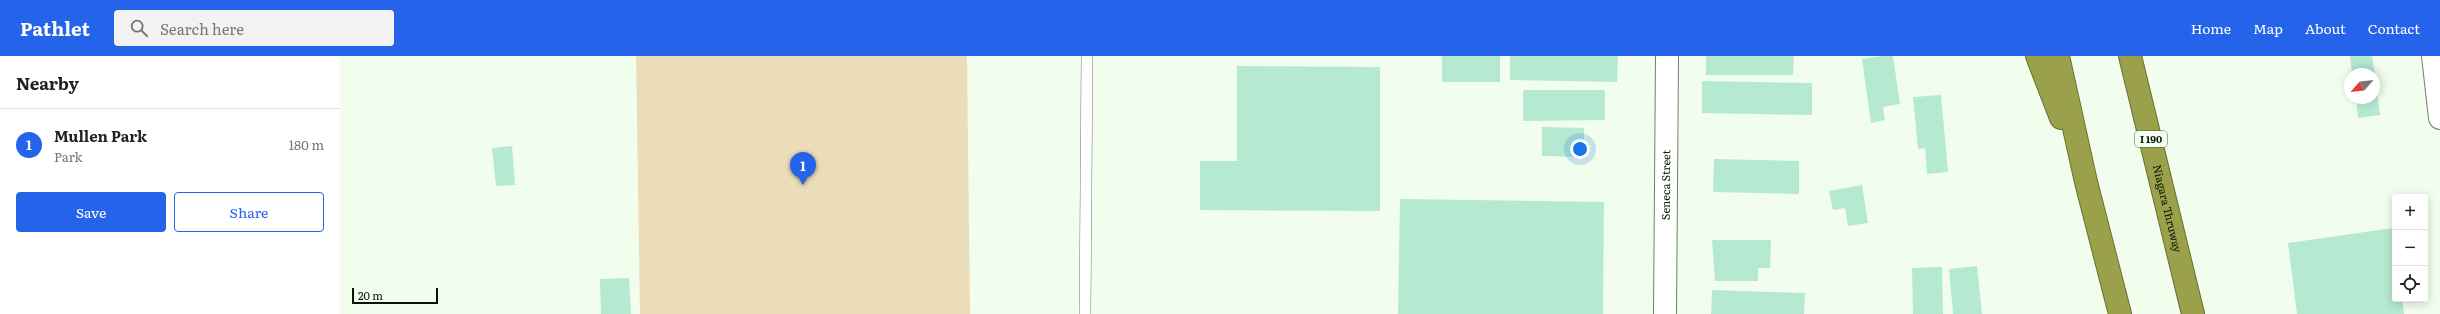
<!DOCTYPE html>
<meta charset="utf-8">
<style>
body{margin:0;font-family:Literata,serif;background:#f2f2f2;color:#222}
.controls{position:absolute;right:12px;bottom:12px;display:grid;overflow:hidden;border-radius:4px;box-shadow:0 2px 10px #0003}
.controls button{width:36px;height:36px;display:grid;place-items:center;padding:0;border:0;border-bottom:1px solid #e0e0e0;background:#fff;color:#222;font:20px sans-serif}
.compass{position:absolute;left:2004px;top:12px;width:36px;height:36px;border-radius:50%;background:#fff;box-shadow:0 2px 10px #0003;rotate:243deg}
.scale{position:absolute;left:12px;bottom:10px;width:86px;box-sizing:border-box;padding-left:4px;border:2px solid #0c130a;border-top:0;font-size:11px;line-height:14px;white-space:nowrap;color:#0c130a;-webkit-text-stroke:3px #f1feed;paint-order:stroke}
.you{position:absolute;left:1240px;top:93px;width:14px;height:14px;margin:-10px;border:3px solid #fff;border-radius:50%;background:#1a73e8;box-shadow:0 0 0 6px #1a73e833}
.badge{display:grid;place-items:center;width:26px;height:26px;border-radius:50%;background:#2563eb;color:#fff;font-size:13px;font-weight:700}
.pin{position:absolute;translate:-50% -33px;filter:drop-shadow(0 1px 2px #0008)}
.pin::after{content:'';position:absolute;top:21px;width:14px;height:12px;background:inherit;clip-path:polygon(0 0,100% 0,50% 100%)}
.list{margin:0;padding:0;list-style:none}
h2{display:flex;justify-content:space-between;align-items:center;height:52px;margin:0;padding:0 16px;font-size:17px}
h2 small{font-size:13px;font-weight:400;color:#767676}
.list li{display:grid;grid-template-columns:26px 1fr auto;gap:12px;align-items:center;box-sizing:border-box;height:72px;padding:0 16px;border-top:1px solid #e0e0e0}
.list b{display:block;font-size:15px;white-space:nowrap}
.list p{margin:0;font-size:13px;white-space:nowrap;color:#767676}
.list em{font-size:13px;font-style:normal;color:#767676}
.actions{display:flex;gap:8px;padding:12px 16px}
.actions a{flex:1;padding:9px 0;border:1px solid #2563eb;border-radius:4px;text-align:center;font-size:14px;color:#2563eb}
.actions .main{background:#2563eb;color:#fff}
.icon{flex:none;width:22px;height:22px;fill:none;stroke:currentColor;stroke-width:2;stroke-linecap:round;stroke-linejoin:round}
.map{position:relative;flex:none;width:2100px;height:258px;overflow:hidden}
header{display:flex;align-items:center;gap:24px;box-sizing:border-box;height:56px;padding:0 20px;background:#2563eb;color:#fff}
header strong{font-size:19px}
nav{display:flex;gap:22px;margin-inline-start:auto;font-size:14px}
.search{width:280px;height:36px;background:#f2f2f2;display:flex;align-items:center;gap:10px;box-sizing:border-box;padding:0 14px;border-radius:4px;color:#767676;font-size:15px}
main{display:flex}
aside{flex:1;background:#fff}
.map>svg:first-child{display:block}
</style>
<header>
<strong>Pathlet</strong>
<div class="search"><svg class="icon" aria-label="search" viewBox="0 0 24 24"><circle cx="10" cy="10" r="6"/><path d="M15 15l6 6"/></svg>Search here</div>
<nav><a>Home</a><a>Map</a><a>About</a><a>Contact</a></nav>
</header>
<main>
<aside>
<h2>Nearby<small></small></h2>
<ul class="list">
<li><span class="badge">1</span><div><b>Mullen Park</b><p>Park</p></div><em>180 m</em></li>
</ul>
<div class="actions"><a class="main">Save</a><a>Share</a></div>
</aside>
<div class="map">
<svg width="2100" height="258" viewBox="0 0 2100 258">
<rect width="100%" height="100%" fill="#f1feed"/>
<path fill="#ecddba" d="M296,0H627L630,258H300Z"/>
<path fill="#b6e9d1" d="M1102,0H1160V26H1102Z
M1170,0H1278L1277,26L1170,24Z
M1366,0H1454L1453,19H1366Z
M1542,0H1553L1560,48L1543,51L1545,64L1531,67L1522,3Z
M2010,0H2032L2035,18H2012Z
M897,10L1040,11V155L860,154V105H897Z
M2035,20L2040,59L2018,62L2016,42H2034Z
M1362,25L1472,27V59L1362,57Z
M1183,34H1265V64L1183,65Z
M1601,39L1608,116L1587,118L1585,92L1578,93L1573,41Z
M1202,71L1244,72V101L1202,100Z
M172,90L175,129L156,130L152,92Z
M1374,103L1459,105V138L1373,136Z
M1522,129L1528,167L1508,170L1505,152L1493,154L1489,135Z
M1060,143L1264,146L1263,258H1058Z
M2053,172L2055,191V243H2062L2064,258H1957L1948,187Z
M1372,184H1431L1430,212H1418V225H1375Z
M1637,210L1642,258H1613L1609,213Z
M1602,211L1603,258H1573L1572,212Z
M289,222L291,258H261L260,223Z
M1372,234L1465,237L1464,258H1371Z"/>
<g fill="none" stroke-linecap="round" stroke-linejoin="round">
<g stroke="#6d8168" stroke-width="12">
<path id="lane" d="M745,258L747,0"/>
</g>
<g stroke="#6d8168" stroke-width="24">
<path id="street" d="M2093,0L2100,62"/>
</g>
<g stroke="#6d8168" stroke-width="24">
<g id="secondary">
<path id="s1" d="M1325,258L1327,0"/>
</g>
</g>
<g stroke="#696f34" stroke-width="24">
<g id="highway">
<path d="M1697,0L1721,62"/>
<path d="M1718,0L1746,126L1780,258"/>
<path id="s2" d="M1790,0L1853,258"/>
</g>
</g>
<use href="#lane" stroke="#fff" stroke-width="11"/>
<use href="#street" stroke="#fff" stroke-width="22"/>
<use href="#secondary" stroke="#fff" stroke-width="22"/>
<use href="#highway" stroke="#9ba14a" stroke-width="22"/>
</g>
<g text-anchor="middle" stroke-width="3.5" stroke-linejoin="round" paint-order="stroke">
<rect fill="#f1feed" stroke="#515a4e" stroke-width="1" x="1795" y="75" width="32" height="16" rx="3"/>
<g font-size="10" font-weight="bold" fill="#0c130a">
<text x="1811" y="87">I 190</text>
</g>
<g font-size="11" fill="#0c130a" stroke="#f1feed">
<text dy="4" stroke="none"><textPath href="#s1" startOffset="129">Seneca Street</textPath></text>
<text dy="4" stroke="none"><textPath href="#s2" startOffset="157">Niagara Thruway</textPath></text>
</g>
</g>
</svg>
<div class="controls">
<button>+</button>
<button>−</button>
<button><svg class="icon" aria-label="locate" viewBox="0 0 24 24"><circle cx="12" cy="12" r="6"/><path d="M12 2v4M12 18v4M2 12h4M18 12h4"/></svg></button>
</div>
<svg class="compass" viewBox="-18 -18 36 36"><path d="M0-13l5 13h-10z" fill="#e53935"/><path d="M0 13l5-13h-10z" fill="#767676"/></svg>
<div class="scale">20 m</div>
<div class="you"></div>
<div class="pin badge" style="left:463px;top:129px">1</div>
</div>
</main>
